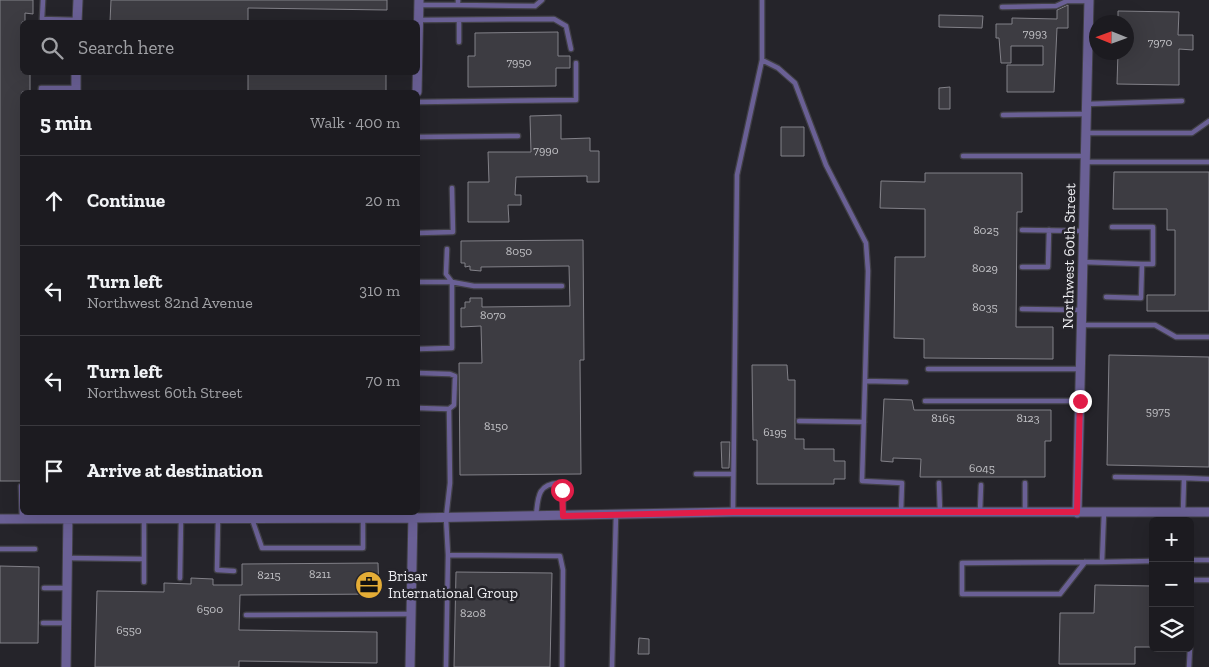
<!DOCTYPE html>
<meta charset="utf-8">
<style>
body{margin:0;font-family:"Zilla Slab",serif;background:#29282d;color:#f1f3f6}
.controls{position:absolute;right:15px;bottom:15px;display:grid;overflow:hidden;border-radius:8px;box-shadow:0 5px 20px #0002}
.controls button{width:45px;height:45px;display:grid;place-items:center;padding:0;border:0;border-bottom:1px solid #3a393e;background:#1c1b20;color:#f1f3f6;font:25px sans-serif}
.compass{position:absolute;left:1089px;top:15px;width:45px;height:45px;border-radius:50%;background:#1c1b20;box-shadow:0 5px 20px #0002;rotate:271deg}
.stop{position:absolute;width:15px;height:15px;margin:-11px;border:4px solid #e11d48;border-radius:50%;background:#fff}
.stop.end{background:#e11d48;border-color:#fff;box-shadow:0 1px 5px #0008}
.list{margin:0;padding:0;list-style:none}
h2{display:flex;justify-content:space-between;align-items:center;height:65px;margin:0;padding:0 20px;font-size:21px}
h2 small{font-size:16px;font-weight:400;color:#a0a1a5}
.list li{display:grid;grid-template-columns:32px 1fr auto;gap:15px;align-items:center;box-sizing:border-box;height:90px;padding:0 20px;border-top:1px solid #3a393e}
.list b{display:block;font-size:19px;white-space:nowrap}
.list p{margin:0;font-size:16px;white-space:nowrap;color:#a0a1a5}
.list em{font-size:16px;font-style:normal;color:#a0a1a5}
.icon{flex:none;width:28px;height:28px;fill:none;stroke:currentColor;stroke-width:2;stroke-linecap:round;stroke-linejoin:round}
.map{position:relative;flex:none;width:1209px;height:667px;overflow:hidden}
.search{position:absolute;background:#1c1b20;box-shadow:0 5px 20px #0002;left:20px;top:20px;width:400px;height:55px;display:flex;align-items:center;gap:12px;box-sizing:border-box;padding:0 18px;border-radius:8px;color:#a0a1a5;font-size:19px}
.panel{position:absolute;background:#1c1b20;box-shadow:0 5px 20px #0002;left:20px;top:90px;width:400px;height:425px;border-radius:8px}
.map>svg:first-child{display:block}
</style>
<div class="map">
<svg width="1209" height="667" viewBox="0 0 1209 667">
<rect width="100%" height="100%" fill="#25242a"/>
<path fill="#3d3c42" stroke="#828188" d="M0,0H33V14L25,13V22H22V72H30V92H22V481H0Z
M111,0H387V10L248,8V22H110Z
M1068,5V28H1057L1054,92H1007V65H1043V46H1011V63H1001L999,38H996V24H1012V18L1057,19V10Z
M1118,11L1179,12L1178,35H1193V50L1179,49V85L1117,84L1118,52H1126V22H1118Z
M939,15L983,16L982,28L939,27Z
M558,32V56H570V68H556V86L468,87V56H475V33Z
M248,72H386V92H248Z
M950,87V109H939V88Z
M561,115V139L590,138V151H599V182H587V176L516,177L515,195H521V205H508L509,222H468V182H489L488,152H531L530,116Z
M781,127H804V156H781Z
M1114,172H1209V311H1147V295H1175V230H1167V209H1113Z
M925,173H1022V212H1017L1016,327H1053V359L924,358V339L894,338L895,257H925V209L880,208L881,181L925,182Z
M583,240L584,360H580L581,474L460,475L459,363H482L481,326L461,327V308H465V302H470V298H482V307L570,306L569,266L481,267V271L470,270V266L465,267V263H461V241Z
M1109,355L1209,357V467L1107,465Z
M752,365H787L788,380H795V439H804V449H834V461H845V479H834V484H757V440H753Z
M884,399L912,400L914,410H1051V441H1045V477H920L921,459L893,458V462L881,461Z
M721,442H730L729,468H722Z
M378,563L379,594L240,595L239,630L377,632V663L239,661V667H95L97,591L164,592V583L191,584V578L213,579V585H242V564Z
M0,566L39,567L38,643H0Z
M456,572L552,573L550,667H454Z
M1095,585L1153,586V647H1135V664H1059L1060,613H1094Z
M639,638L649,639V654H638Z"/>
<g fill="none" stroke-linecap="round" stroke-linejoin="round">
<g stroke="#414046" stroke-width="7">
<path id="lane" d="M43,0L42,19L77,20
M418,5H458V0
M458,5L535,6L542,0
M1002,7L1056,6L1067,1H1089
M418,20L554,19L566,26L571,49
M459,42V20
M762,60L778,68L795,83L826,165L866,243L868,271L865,381
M41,92V88H76
M418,102L576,100V63
M1087,104L1182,101
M1003,115L1086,114
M1086,133H1192L1209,121
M418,137L518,136
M963,156H1085
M1085,162H1209
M1112,227H1153V264H1142
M1022,230L1084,231
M418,233L453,232L452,188
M447,249L446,274L452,282L474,286H562
M1083,262L1142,264L1141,298L1106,297
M1022,267H1048L1049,230
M418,282H452V348L418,349
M1022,309L1082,310
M1082,325H1155L1176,337H1209
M928,369H1081
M418,373L450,374L455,376L454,405L449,409
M925,401H1080
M418,408L449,409L450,483L446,518L448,555L560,556L563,570L562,667
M799,421L864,422
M696,474H733
M1115,477L1184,478L1183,512
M1184,478L1209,479
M939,483L940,512
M1025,483V512
M21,486L22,519
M733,512L737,175L762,60V0
M901,512L902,483L862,481L865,381L906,382
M980,512L981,485
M536,516C538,498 537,484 559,483L563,490V516
M144,519V582
M218,519L217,570L234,571
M252,519L262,548H363V519
M0,549H35
M67,558L144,559
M1190,560H1209
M1085,562L1060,594H962V563L1085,562H1102L1104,512
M1102,562L1153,561
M180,578L181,519
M1190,580H1209
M44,588H67
M246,615L411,614
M43,623H67
M446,667L448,555
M612,667L616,514
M1189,667L1190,648"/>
</g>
<g stroke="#414046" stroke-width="11">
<path id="street" d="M77,22L78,0
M76,92V72
M417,92L419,0
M1077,513L1089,0
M0,519L413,518L733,512H1209
M66,667L68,512
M410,667L413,513"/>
</g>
<use href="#lane" stroke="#6a6095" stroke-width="4.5"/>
<use href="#street" stroke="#6a6095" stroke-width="9"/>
</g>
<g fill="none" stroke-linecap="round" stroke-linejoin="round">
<path stroke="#e11d48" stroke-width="6" d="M562,490L563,516L733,512H1077L1080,401"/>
</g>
<defs>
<g id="office-disc" transform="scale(1.4375)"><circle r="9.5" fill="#e5ad36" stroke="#25242a"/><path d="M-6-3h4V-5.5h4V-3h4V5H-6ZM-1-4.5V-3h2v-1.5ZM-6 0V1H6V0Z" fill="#111"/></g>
</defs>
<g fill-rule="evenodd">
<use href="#office-disc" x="369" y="585"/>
</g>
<g text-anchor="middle" stroke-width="5" stroke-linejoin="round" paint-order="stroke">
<g font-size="12" fill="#c2c2c6">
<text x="1035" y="37">7993</text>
<text x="1160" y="46">7970</text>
<text x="519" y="66">7950</text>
<text x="546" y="154">7990</text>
<text x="986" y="234">8025</text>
<text x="519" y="255">8050</text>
<text x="985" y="272">8029</text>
<text x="985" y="311">8035</text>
<text x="493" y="319">8070</text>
<text x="1158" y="415">5975</text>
<text x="943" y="422">8165</text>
<text x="1028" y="422">8123</text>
<text x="496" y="430">8150</text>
<text x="775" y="436">6195</text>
<text x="982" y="472">6045</text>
<text x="320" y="578">8211</text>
<text x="269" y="579">8215</text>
<text x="210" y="613">6500</text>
<text x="473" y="617">8208</text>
<text x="129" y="634">6550</text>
</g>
<g font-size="15" fill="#eeeef2" stroke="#25242a">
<text transform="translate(1069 256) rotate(-89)" y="5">Northwest 60th Street</text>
</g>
<g font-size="15" fill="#eeeef2" stroke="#25242a" text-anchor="start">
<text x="388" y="581">Brisar<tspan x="388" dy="17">International Group</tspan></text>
</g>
</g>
</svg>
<div class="controls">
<button>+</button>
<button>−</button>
<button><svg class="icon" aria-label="layers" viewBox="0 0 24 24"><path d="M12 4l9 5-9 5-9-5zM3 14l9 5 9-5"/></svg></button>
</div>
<svg class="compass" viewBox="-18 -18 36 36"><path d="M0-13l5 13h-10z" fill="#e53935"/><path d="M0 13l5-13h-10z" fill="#a0a1a5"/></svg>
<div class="stop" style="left:562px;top:490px"></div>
<div class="stop end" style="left:1080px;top:401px"></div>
<div class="search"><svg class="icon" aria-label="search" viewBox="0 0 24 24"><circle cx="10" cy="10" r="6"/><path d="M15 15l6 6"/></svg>Search here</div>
<section class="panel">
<h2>5 min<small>Walk · 400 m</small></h2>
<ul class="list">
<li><svg class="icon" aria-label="ahead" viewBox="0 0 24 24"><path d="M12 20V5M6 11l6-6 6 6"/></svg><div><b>Continue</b></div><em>20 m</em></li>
<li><svg class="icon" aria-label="left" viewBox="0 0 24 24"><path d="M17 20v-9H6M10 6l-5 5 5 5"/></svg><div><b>Turn left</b><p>Northwest 82nd Avenue</p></div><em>310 m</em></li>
<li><svg class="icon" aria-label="left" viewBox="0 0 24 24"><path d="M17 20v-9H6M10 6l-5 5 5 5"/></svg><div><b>Turn left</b><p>Northwest 60th Street</p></div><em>70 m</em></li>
<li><svg class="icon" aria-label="arrive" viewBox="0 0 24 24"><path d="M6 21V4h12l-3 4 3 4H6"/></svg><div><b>Arrive at destination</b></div></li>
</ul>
</section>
</div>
